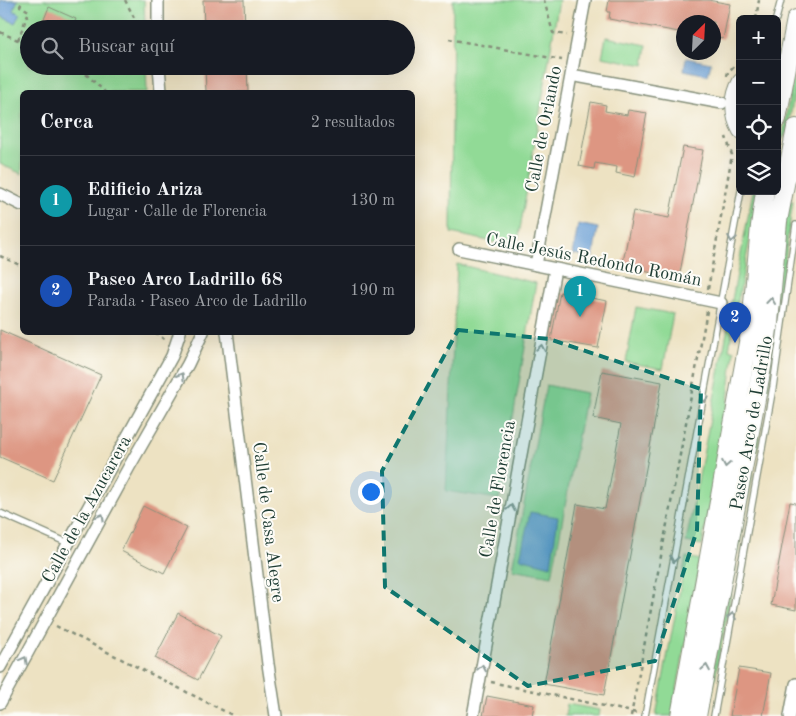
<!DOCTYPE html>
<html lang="es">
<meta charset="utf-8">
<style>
body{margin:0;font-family:"Old Standard TT",serif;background:#20242c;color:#f1f3f6}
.controls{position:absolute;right:15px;top:15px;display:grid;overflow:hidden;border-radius:8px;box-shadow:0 5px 20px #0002}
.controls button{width:45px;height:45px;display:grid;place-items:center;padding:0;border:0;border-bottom:1px solid #363941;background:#171b24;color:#f1f3f6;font:25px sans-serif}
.compass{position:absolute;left:676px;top:15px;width:45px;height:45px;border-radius:50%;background:#171b24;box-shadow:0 5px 20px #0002;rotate:24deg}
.you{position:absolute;left:370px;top:491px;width:18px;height:18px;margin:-12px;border:4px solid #fff;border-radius:50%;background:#1a73e8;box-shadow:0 0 0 8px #1a73e833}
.badge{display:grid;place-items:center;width:32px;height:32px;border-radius:50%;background:#0f766e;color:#fff;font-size:16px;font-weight:700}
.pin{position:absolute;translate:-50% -41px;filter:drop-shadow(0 1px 2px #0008)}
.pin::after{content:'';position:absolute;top:26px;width:18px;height:15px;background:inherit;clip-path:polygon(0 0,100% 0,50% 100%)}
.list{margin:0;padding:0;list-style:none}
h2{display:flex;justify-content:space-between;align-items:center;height:65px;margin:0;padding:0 20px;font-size:21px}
h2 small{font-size:16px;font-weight:400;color:#9ea1a6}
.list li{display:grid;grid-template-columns:32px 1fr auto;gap:15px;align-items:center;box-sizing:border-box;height:90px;padding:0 20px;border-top:1px solid #363941}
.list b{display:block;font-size:19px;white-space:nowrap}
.list p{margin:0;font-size:16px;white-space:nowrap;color:#9ea1a6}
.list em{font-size:16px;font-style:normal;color:#9ea1a6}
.icon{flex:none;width:28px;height:28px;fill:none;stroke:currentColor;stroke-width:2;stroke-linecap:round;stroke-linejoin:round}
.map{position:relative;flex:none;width:796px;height:716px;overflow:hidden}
.search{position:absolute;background:#171b24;box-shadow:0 5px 20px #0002;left:20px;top:20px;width:395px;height:55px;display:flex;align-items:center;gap:12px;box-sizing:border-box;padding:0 18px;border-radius:28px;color:#9ea1a6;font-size:19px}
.panel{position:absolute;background:#171b24;box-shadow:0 5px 20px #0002;left:20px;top:90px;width:395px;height:245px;border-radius:8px}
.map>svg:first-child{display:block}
</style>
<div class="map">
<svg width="796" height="716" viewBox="0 0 796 716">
<rect width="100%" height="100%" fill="#fdfcf7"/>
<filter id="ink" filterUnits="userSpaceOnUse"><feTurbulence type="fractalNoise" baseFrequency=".02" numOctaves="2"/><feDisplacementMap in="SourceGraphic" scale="10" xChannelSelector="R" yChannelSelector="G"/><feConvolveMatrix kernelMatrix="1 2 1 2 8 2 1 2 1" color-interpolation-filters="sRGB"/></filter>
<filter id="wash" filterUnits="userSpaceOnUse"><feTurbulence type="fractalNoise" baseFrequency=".0096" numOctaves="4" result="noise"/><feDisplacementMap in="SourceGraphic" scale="20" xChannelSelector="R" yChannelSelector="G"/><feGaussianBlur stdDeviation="1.12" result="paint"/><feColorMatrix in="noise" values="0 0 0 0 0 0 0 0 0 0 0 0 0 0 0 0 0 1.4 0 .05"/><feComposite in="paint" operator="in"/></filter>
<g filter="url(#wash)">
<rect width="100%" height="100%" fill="#ede2c2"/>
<path fill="#91da96" stroke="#588c65" d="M0,0H144L145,29H29V66H146L147,92H22V174L0,164Z
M453,0H559L517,247L451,233Z
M606,37L647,45L644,65L602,57Z
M796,76V84L787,133L782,140L792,81Z
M753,191L759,192L736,311L730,310Z
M789,201H793L787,242L778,335L738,553L735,552L784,224Z
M457,264L536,283L499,499L446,491Z
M636,307L673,314L663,369L626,362Z
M729,322L734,323L729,349L734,351L724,432L702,545L686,542Z
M546,385L586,393L552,576L512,569Z
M686,557L701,560L672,716H656Z
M733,566L736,567L708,716H704Z
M567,704L600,710L599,716H565Z"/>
<path fill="#679dd4" stroke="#436d84" d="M0,0H18L13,10L20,14L15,23L0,16Z
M686,58L711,63L708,75L684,70Z
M578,224L598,228L593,257L573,254Z
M530,512L558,517L551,566L520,558Z"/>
<g id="blocks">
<path fill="#dd9682" d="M203,0H244L245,29H204Z
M609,0H708L730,4L723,39L714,37V22H684V33L609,19L610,12H607Z
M49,7L76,19L72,29H53L42,24Z
M205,66H247L248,92H206Z
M591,102L606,105L605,111L627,115L628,110L647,113L635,177L616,173L617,167L595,163L594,169L579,166Z
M683,147L703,150L679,278L622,267L633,211L669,218Z
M560,292L607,301L598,348L551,340Z
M0,330L101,375L53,480L0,457Z
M602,371L662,382L604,695L544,684L577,504L605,509L621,424L593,418Z
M790,502L796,503V610L771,605Z
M143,506L187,528L164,573L121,551Z
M178,613L221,636L198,680L155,658Z
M739,668L771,673L763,716H730Z
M487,696L534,705L532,716H483Z"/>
</g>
</g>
<g filter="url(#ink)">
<use href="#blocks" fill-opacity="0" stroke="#86907b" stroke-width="1"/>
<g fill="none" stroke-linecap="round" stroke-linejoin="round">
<g stroke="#86907b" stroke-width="8">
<path id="service" d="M776,19L781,0
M0,513L68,543
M645,716L741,191
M714,716L773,387L796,225"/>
</g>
<g stroke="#86907b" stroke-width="14">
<path id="minor" d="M158,0V29
M159,66L161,92
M571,75L722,103
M0,194L22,205
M459,249L721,303
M536,265L585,0
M227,332L268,664L276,716
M0,667L172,356L180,332
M0,703L129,467L188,364L203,332
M473,716L555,269
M790,716L796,684"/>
</g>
<g stroke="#86907b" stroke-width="16">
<path id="tertiary" d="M740,81C731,97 731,115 740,131"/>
</g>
<g stroke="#86907b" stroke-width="20">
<path id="primary" d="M777,119L796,19
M680,716L751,326L760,226L765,191
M697,716L762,367L769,323L778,221L796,128"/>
</g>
<path stroke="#86907b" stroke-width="2.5" stroke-dasharray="4 4" stroke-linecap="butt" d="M125,0L140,29
M544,0L553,33L567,35
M756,19L759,0
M0,32L29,45
M449,39L562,60
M18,40L29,11L20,6L23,0
M72,66L86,74L105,92
M727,76L728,72L740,60
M0,256L22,266
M708,289L732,155L726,137
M155,332L166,341
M56,626L234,716
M491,682L637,713
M631,716L707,311"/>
<use href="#service" stroke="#fff" stroke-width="5.5"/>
<use href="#minor" stroke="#fff" stroke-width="11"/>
<use href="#tertiary" stroke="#fff" stroke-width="14"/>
<use href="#primary" stroke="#fff" stroke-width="18"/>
</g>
<defs><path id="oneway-chevron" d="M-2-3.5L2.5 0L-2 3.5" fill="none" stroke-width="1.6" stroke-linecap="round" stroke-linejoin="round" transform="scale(1.25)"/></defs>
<g stroke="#8f9e9a">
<use href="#oneway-chevron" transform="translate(732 239) rotate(100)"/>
<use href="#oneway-chevron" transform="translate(771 301) rotate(-84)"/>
<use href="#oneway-chevron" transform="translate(541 348) rotate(-80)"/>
<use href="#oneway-chevron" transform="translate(181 376) rotate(-60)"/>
<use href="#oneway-chevron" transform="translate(704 399) rotate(100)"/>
<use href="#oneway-chevron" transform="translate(726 464) rotate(100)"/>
<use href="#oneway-chevron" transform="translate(511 508) rotate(-80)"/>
<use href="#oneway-chevron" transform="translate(101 517) rotate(-61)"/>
<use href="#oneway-chevron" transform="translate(674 559) rotate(100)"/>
<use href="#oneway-chevron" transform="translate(732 616) rotate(-80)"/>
<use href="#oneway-chevron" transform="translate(24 660) rotate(-61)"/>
<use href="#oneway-chevron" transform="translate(482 668) rotate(-79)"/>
<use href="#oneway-chevron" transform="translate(706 668) rotate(-80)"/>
</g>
</g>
<path fill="#0f766e" fill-opacity="0.2" stroke="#0f766e" stroke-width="4" stroke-dasharray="10 6" stroke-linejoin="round" d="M458,330L549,339L701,389L697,530L655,661L528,686L385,587L382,471Z"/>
<g text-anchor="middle" stroke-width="4" stroke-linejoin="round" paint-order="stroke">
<g font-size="18" fill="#1f3d34" stroke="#fdfcf7">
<text transform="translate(543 129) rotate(-79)" y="6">Calle de Orlando</text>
<text transform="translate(594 259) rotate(11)" y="6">Calle Jesús Redondo Román</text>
<text transform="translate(751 423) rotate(-80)" y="6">Paseo Arco de Ladrillo</text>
<text transform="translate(497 489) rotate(-80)" y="6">Calle de Florencia</text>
<text transform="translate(86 509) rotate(-61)" y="6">Calle de la Azucarera</text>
<text transform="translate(269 522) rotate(83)" y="6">Calle de Casa Alegre</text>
</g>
</g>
</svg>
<div class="controls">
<button>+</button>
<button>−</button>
<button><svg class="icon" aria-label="locate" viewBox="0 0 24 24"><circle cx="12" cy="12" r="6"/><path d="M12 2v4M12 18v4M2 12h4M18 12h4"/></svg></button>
<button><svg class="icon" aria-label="layers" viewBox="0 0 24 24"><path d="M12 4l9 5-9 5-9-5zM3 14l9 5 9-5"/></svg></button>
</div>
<svg class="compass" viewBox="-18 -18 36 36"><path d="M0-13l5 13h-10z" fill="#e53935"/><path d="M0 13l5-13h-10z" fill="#9ea1a6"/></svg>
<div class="you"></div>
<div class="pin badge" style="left:580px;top:317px;background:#0f9aa8">1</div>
<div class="pin badge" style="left:735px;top:343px;background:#1a4fb4">2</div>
<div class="search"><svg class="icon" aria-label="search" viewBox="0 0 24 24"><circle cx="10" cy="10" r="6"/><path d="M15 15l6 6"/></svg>Buscar aquí</div>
<section class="panel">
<h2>Cerca<small>2 resultados</small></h2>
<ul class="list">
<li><span class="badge" style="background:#0f9aa8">1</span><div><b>Edificio Ariza</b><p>Lugar · Calle de Florencia</p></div><em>130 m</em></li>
<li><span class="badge" style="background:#1a4fb4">2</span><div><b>Paseo Arco Ladrillo 68</b><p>Parada · Paseo Arco de Ladrillo</p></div><em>190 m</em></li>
</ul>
</section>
</div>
